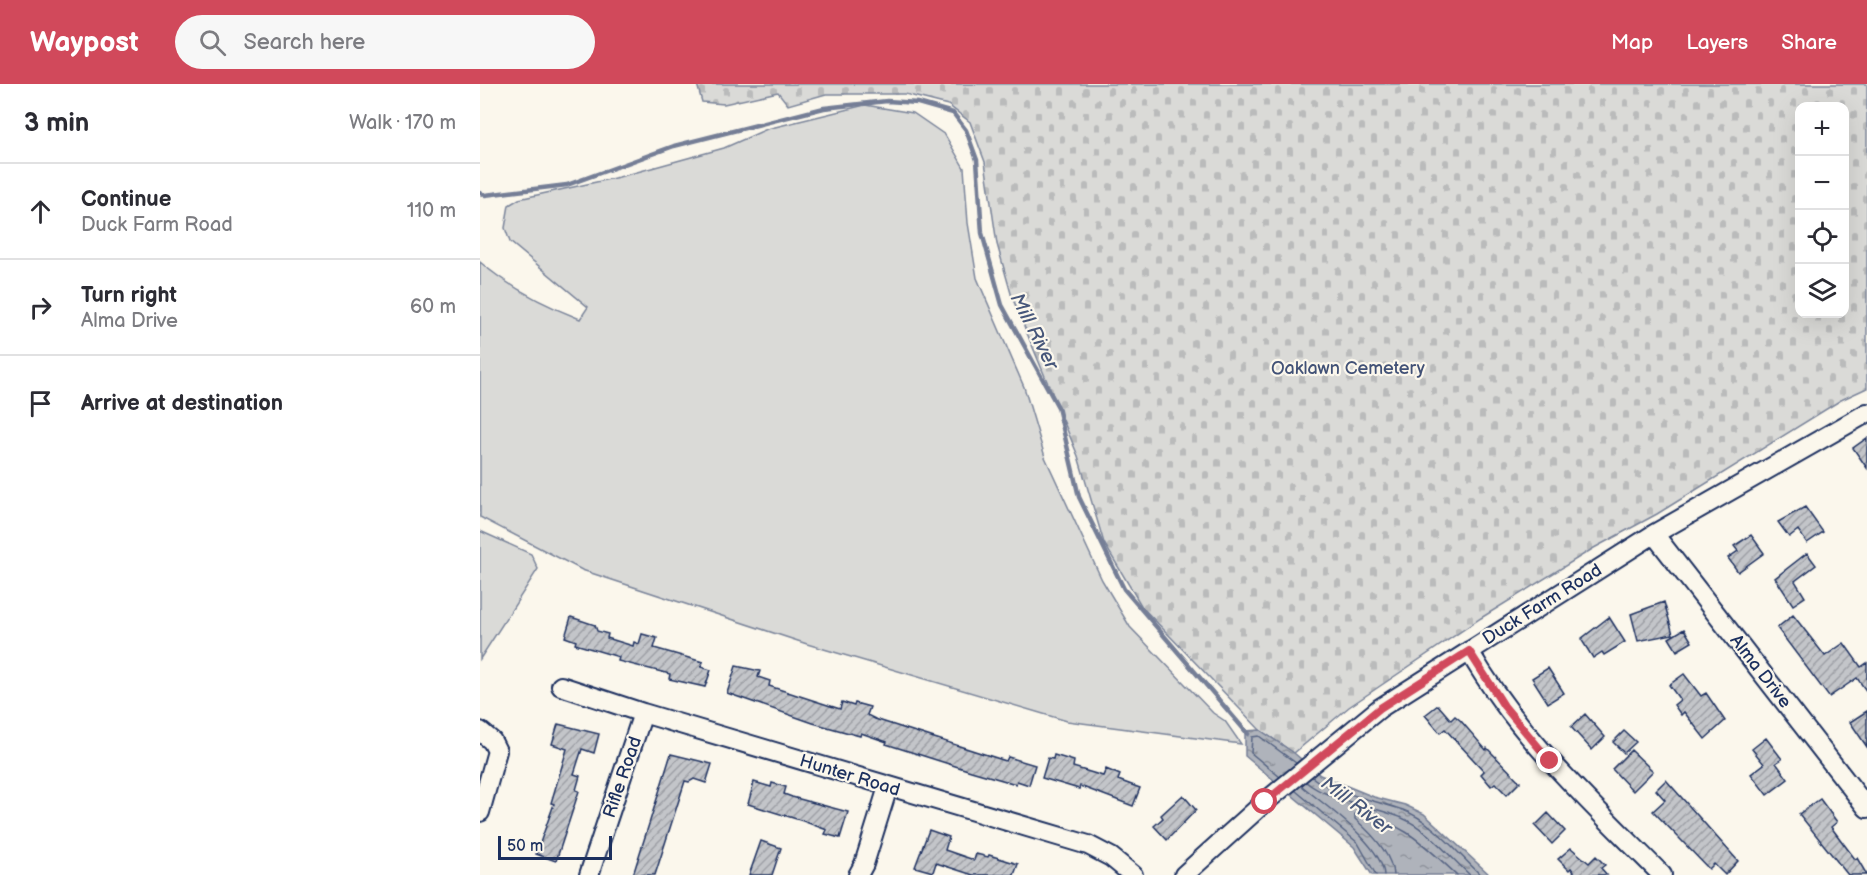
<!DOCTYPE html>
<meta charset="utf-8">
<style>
body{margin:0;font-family:"Balsamiq Sans",sans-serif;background:#f7f7f7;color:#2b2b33}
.controls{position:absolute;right:18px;top:18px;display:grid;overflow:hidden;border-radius:12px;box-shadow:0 6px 24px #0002}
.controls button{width:54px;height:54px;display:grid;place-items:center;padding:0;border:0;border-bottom:2px solid #e1e1e2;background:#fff;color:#2b2b33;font:30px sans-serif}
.scale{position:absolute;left:18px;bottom:15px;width:114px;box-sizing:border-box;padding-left:6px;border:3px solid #1b2f5e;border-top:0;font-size:16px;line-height:21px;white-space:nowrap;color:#1b2f5e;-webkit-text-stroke:4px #fbf7ec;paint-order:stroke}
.stop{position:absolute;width:18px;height:18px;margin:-14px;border:4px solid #d1495b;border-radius:50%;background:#fff}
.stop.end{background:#d1495b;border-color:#fff;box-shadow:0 2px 6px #0008}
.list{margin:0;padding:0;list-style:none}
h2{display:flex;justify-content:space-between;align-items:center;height:78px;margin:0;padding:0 24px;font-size:26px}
h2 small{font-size:20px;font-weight:400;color:#7c7c81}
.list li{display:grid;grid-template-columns:39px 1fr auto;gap:18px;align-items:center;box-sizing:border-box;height:96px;padding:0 24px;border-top:2px solid #e1e1e2}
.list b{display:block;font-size:22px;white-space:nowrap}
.list p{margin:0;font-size:20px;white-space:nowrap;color:#7c7c81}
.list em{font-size:20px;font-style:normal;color:#7c7c81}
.icon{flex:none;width:33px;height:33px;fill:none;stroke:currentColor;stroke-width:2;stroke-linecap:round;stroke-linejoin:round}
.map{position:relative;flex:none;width:1387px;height:791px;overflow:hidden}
header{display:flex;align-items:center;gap:36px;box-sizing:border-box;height:84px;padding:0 30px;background:#d1495b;color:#fff}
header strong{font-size:28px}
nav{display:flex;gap:33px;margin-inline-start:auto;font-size:21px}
.search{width:420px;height:54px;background:#f7f7f7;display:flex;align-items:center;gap:15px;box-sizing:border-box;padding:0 21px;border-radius:33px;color:#7c7c81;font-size:22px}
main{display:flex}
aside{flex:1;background:#fff}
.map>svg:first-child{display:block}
</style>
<header>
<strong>Waypost</strong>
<div class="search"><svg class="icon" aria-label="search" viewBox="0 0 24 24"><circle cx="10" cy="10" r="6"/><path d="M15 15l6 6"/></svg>Search here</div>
<nav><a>Map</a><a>Layers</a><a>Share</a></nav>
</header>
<main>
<aside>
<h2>3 min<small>Walk · 170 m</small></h2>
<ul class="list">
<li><svg class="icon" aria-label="ahead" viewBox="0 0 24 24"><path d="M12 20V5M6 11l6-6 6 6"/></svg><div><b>Continue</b><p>Duck Farm Road</p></div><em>110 m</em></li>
<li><svg class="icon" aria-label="right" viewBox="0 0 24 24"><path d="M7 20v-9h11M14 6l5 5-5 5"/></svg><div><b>Turn right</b><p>Alma Drive</p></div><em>60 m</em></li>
<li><svg class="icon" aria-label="arrive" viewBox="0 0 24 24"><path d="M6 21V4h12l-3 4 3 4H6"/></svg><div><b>Arrive at destination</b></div></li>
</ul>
</aside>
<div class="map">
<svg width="1387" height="791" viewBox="0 0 1387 791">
<defs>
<pattern id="cemetery-stones" width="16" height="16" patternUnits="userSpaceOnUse" patternTransform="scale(1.5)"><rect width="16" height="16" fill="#dadad7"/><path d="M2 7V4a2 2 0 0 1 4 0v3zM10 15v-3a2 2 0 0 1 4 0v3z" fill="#babbbb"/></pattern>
<pattern id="water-ripples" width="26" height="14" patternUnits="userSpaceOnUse" patternTransform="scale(1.5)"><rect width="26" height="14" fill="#afb3bb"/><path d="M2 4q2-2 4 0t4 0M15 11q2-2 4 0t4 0" fill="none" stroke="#8e929b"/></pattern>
<pattern id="building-hatch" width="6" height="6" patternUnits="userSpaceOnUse" patternTransform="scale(1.5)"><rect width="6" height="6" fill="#c3c5c9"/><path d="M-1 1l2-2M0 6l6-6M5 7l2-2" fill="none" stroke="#9ea0a6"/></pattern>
</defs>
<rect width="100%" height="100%" fill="#fbf7ec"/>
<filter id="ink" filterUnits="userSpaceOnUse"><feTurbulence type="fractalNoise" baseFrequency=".0167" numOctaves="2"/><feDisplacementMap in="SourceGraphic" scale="12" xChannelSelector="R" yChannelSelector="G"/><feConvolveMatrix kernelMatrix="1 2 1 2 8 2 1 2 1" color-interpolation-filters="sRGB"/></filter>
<g filter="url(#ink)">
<path fill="#dadad7" stroke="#7a849a" stroke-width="1.5" d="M385,21L433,29L465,51L484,84L488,139L497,194L544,303L565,373L622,496L650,543L733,629L745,637L761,660L587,637L327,560L102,486L0,433V178C29,203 64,221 100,235L108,223L30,158L25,144L29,121L39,115L139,93L244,64L287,45Z
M0,447L51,470L58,485L0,575Z"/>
<path fill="url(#cemetery-stones)" stroke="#7a849a" stroke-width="1.5" fill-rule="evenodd" d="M217,0H1387V304L1361,316L1177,430L1114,464L1001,534L869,623L814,669L780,646L662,523L624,459L598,372L532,213L517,160L505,78L490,38L468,21L425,10H346L308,21L298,8L244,20L222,18ZM1320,22H1364V230H1320Z"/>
<path fill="url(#water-ripples)" stroke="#747e96" stroke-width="1.5" d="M780,646L814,669L840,691L894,713L925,721L944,730L1010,791H892L874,763L765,672V647Z"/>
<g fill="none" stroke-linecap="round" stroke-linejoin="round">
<path stroke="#566483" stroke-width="1.5" d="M800,693L771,669L772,653L779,652L816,679
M832,693C848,707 901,718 923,726C953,737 978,770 1001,791
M826,698C847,716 896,723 922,734C948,745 969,772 990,791
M822,702C844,721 902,760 904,791
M816,707L878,759L896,791
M913,791C912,769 890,748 875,735V730C923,737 943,760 977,791"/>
<path stroke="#747e96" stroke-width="4.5" d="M0,109L5,111L87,101L194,62L344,24L407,17L438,19L473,29L486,46L497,76L502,149L522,221L578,323L599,413L644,505L768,650"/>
</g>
<path fill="url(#building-hatch)" stroke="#1b2f5e" stroke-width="1.5" d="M1387,354V384L1373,364Z
M1325,423L1343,448L1327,459L1318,446L1309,453L1298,438Z
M1271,451L1284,469L1258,488L1248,474L1258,467L1254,462Z
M1327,469L1336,481L1315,497L1325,513L1313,521L1295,494Z
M1184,518L1193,550L1158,557L1151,530Z
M1313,531L1345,572L1364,559L1381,583L1387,579V608L1377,594L1349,613L1297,544Z
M91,533L115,541L117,547L128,550L127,554L153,562L154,558L159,560L162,550L177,554L174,564L223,578L221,583L231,586L225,603L189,595L190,590L138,577L139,573L95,560L96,557L85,553Z
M1129,533L1145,558L1124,571L1122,568L1113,574L1101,555Z
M1204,545L1212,558L1197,567L1189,554Z
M256,582L280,587L278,593L290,597L289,602L360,625L362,618L374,622L375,619L390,623L387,631L395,635L526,677L528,673L555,681L549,701L537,697L536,700L491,687L406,660L407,658L381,649L380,652L333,639L247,609Z
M1068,584L1084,609L1068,619L1052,594Z
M1204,590L1221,612L1226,609L1245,637L1225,655L1204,628L1201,631L1194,621L1200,616L1189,601Z
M958,621L971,636L975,632L981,637L1006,666L1007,664L1040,698L1027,711L1015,699L1011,702L1001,690L1004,687L965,645L960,649L945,631Z
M1387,627V663L1370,638Z
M1105,630L1125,653L1112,666L1091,643Z
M78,640L119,650L114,669L102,665L94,690L100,692L96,706L99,707L76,777L56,770L74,720L71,719L87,665L72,660Z
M1144,647L1156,658L1144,669L1133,658Z
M1286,654L1302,675L1296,679L1308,695L1287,711L1271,690L1284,680L1272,665Z
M1151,666L1173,687L1153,707L1132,685Z
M191,670L232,680L226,699L214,695L209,698L205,697L175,791H153Z
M574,671L594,677L593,683L623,692L626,685L640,691L638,696L660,704L653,722L600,702L599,705L562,694L568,674L573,675Z
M1186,696L1258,777L1245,791L1234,780L1229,785L1173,727L1185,716L1176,706Z
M274,698L291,703L292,699L306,703L304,710L312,713L368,728L360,754L345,750L347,746L323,737L268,720Z
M703,711L716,726L687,756L674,742L683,734L681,731Z
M1340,715L1357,738L1351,743L1375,775L1377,774L1387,791H1368L1319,730Z
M1068,729L1085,747L1072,760L1055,742Z
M449,746L469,753L465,766L494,776L496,770L508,773L509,771L538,780L534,791H493L456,779L453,788L435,783Z
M281,757L301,764L292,791H269Z
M1091,764L1109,779L1116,772L1125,781L1121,784L1127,791H1096L1091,784L1089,786L1078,775Z"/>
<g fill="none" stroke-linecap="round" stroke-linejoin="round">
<g stroke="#1b2f5e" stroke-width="22">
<path id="minor" d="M1174,450L1387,724
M989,567C1039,654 1112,720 1182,791
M81,602L163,629L608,761L631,773L653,791
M0,647L12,657L17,667L0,728
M109,791L163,629
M378,791L384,780L408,703
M704,791L785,718L900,624L1174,450L1387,329"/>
</g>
<use href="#minor" stroke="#fbf7ec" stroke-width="18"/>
</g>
</g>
<g fill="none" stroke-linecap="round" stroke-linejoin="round" filter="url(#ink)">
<path stroke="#d1495b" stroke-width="8" d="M785,718L900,624L989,567L1024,622L1070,677"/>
</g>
<g text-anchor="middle" stroke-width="4.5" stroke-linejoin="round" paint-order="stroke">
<g font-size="18" fill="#415176" stroke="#fbf7ec">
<text x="868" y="290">Oaklawn Cemetery</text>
</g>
<g font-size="18" fill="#1b2f5e" stroke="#fbf7ec">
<text transform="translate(1062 520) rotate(-32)" y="6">Duck Farm Road</text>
<text transform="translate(1281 587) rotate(52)" y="6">Alma Drive</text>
<text transform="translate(370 691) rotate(17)" y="6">Hunter Road</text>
<text transform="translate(142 693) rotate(-71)" y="6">Rifle Road</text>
</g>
<g font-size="20" font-style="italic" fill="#47577a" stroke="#fbf7ec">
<text transform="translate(555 247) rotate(63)" y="7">Mill River</text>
<text transform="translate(877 721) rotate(37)" y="7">Mill River</text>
</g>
</g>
</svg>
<div class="controls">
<button>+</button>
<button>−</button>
<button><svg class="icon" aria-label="locate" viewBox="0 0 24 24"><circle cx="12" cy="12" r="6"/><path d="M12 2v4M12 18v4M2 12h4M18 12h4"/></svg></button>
<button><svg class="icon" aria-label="layers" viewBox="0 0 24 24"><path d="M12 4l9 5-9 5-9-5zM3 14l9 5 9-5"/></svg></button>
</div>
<div class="scale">50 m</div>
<div class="stop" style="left:785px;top:718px"></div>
<div class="stop end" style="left:1070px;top:677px"></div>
</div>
</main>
